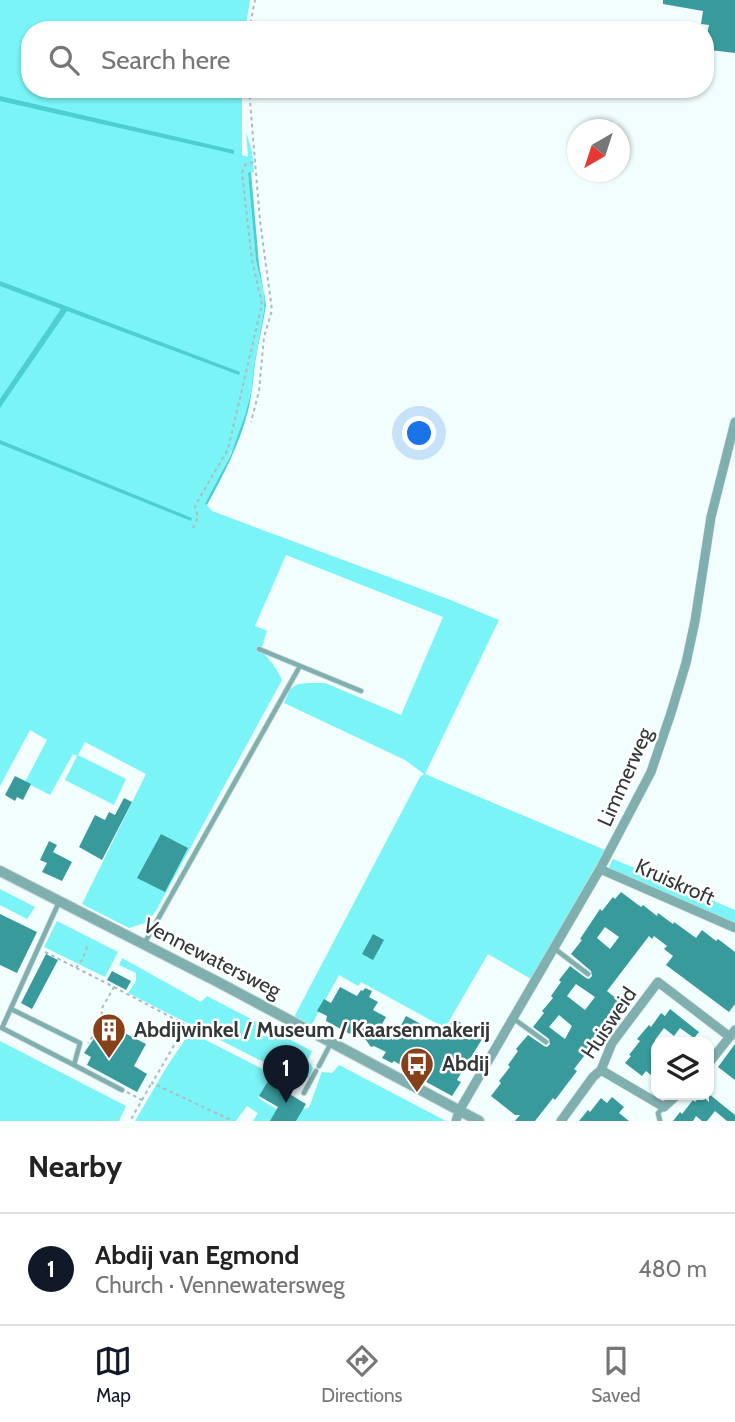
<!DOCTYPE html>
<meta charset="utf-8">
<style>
body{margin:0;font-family:Cabin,sans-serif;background:#f6f6f6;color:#222}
.controls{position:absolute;right:21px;bottom:21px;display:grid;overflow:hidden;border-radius:14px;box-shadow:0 2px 5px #0004}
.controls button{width:63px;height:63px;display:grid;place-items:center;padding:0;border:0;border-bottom:2px solid #e0e0e0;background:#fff;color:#222;font:35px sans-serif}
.compass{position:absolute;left:567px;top:119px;width:63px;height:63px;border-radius:50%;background:#fff;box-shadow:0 2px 5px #0004;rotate:219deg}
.you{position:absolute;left:420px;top:434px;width:24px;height:24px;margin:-18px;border:5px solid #fff;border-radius:50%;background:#1a73e8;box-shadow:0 0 0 10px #1a73e833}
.badge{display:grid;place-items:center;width:46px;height:46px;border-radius:50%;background:#111827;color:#fff;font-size:23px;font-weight:700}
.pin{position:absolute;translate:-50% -58px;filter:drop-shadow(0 2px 4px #0008)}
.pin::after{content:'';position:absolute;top:37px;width:24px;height:21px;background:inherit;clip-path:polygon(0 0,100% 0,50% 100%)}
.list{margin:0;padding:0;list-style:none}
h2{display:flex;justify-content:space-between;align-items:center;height:91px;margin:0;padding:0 28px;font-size:30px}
h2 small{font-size:23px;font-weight:400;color:#767676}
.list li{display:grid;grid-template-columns:46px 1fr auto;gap:21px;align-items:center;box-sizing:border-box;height:112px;padding:0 28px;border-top:2px solid #e0e0e0}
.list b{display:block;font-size:26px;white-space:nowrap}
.list p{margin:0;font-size:23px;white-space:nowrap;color:#767676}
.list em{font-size:23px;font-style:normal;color:#767676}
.icon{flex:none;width:38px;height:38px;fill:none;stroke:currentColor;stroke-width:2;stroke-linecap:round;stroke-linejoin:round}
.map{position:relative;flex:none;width:735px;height:1121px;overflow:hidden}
.search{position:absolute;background:#fff;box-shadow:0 2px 5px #0004;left:21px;right:21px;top:21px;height:77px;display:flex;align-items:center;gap:18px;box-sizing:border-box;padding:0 24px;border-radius:28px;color:#767676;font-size:26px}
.sheet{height:203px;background:#fff}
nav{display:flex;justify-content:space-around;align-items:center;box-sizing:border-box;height:98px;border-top:2px solid #e0e0e0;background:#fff;font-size:19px;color:#767676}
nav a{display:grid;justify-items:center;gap:4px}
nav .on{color:#111827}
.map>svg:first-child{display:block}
</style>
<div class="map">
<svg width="735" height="1121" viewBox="0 0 735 1121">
<rect width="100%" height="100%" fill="#f2fefe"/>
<path fill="#7af4f6" d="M0,0H250L245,30H30V89H242V155L248,157L246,132L252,151L254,172L248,173L256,261L265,297V305L254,365L251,393L245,415L234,446L206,504L212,511L448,599L499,620L425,774L605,850L531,979L488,954L445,1028L361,982L358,986L339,975L311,1026L294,1017L420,777L424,774L405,760L284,703L290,689L298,684L310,683H325L401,715L443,617L286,555L255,626L267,631L261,650C270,661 276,666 282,680L157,909L148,922L129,928L82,904L146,774L85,742L78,755L126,779L114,805L65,780L77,756L73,754L50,795L25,782L47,740L30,730L0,786Z
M613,859L735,910V923L614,871L609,867Z
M0,889L35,907L27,919L0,905Z
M57,921L118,952L105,977L44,947Z
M122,958L201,1002L207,996L312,1051L308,1060L313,1068L309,1077L304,1080L297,1079L128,993L136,981V973L119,965Z
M190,1032L288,1082L291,1085L292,1095L268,1081L258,1098L278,1110L271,1121H253L258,1113L247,1106L236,1121H135L166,1068Z
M0,1041L126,1106L119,1121H0Z
M339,1065L446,1121H294L302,1109L308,1108L310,1105L321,1074L322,1072L332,1073Z"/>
<path fill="#4dced0" d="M0,96L234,150V154L0,101Z
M251,172L259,264L266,305C263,324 258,344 255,363C253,380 252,395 248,411C239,445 224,474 207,505L205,504L231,454L245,415L251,393L254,365L264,311L265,297L256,261L248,173Z
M0,281L240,372L239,375L67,311L0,408V399L61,309L0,286Z
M0,440L192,518L191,521L0,444Z"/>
<path fill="#399a9c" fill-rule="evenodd" d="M663,0H735V53L710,50L711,44L705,43L709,25L701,24L703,11L663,4Z
M15,776L31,784L23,800L17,797L15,801L5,795Z
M124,798L132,802L102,860L79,847L95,815L105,820L109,812L115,815Z
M161,834L188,848L165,892L137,878Z
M49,841L57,845L53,852L72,862L62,881L42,872L47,863L40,860Z
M621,892L641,907L643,905L657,916L658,913L673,924L674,922L696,938L702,930L716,941L718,939L735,952V1004L729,1012L666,965L673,956L664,949L667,946L654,936L652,939L649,936L607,991L622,1003L600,1031L603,1032L574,1069L577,1071L555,1100L553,1098L535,1121H515L520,1115H515L491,1096L501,1083L499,1081L510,1067L508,1065L518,1051L516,1049L528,1035L544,1046L547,1047L550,1044L549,1039L533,1027L544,1013L542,1011L553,998L551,996L561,982L559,980L570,966L586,978L589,979L592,976L591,971L571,954L582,940L580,939L600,909L602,911L613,897L615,899ZM605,927L619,937L610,949L597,938ZM576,984L595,997L585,1010L567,996ZM559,1015L572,1026L565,1039L549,1027Z
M0,914L37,932L17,973L0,965Z
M373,934L384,940L373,960L362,954Z
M46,954L58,960L32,1009L21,1003Z
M112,971L131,981L126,990L107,980Z
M340,987L357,996L361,990L363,991L365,988L372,991L369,997L378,1002L373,1010L386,1017L378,1031L393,1040L406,1016L443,1036L454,1018L461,1023L458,1028L470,1036L474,1030L484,1036L457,1080L461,1082L452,1096L410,1073L411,1071L394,1061L392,1063L382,1058L386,1052L374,1046L371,1047L366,1040L351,1032L350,1034L326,1021L327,1016L317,1011L324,999L331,1003Z
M670,1009L699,1032L694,1038L680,1028L674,1036L664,1028L655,1040L656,1079L646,1071L642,1076L625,1063L631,1056L629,1055L640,1041L637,1039L649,1025L651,1027L661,1013L665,1016Z
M109,1025L146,1044L134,1066L147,1074L137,1092L87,1065L91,1057L84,1053L101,1028L106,1032Z
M735,1044V1080L718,1067Z
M268,1081L306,1104L296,1121H270L278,1107L259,1096Z
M709,1094L735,1115V1121H727L715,1111L707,1121H702L696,1116L693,1121H673L680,1112L682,1114L693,1100L695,1102L701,1095L709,1102Z
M612,1097L624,1107L619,1113L629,1121H579L588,1110L590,1112L601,1098L607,1103Z"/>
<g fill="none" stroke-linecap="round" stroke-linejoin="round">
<g stroke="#cfdada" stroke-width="6">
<path id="service" d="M259,649L361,691
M144,944L300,666
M555,949L588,974
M11,1009L80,1043L74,1065L2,1028L59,902
M514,1019L546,1042
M74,1065L122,1090
M319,1066L331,1043
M304,1093L316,1071
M660,1121L658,1113L663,1108"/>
</g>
<g stroke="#cfdada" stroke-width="10">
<path id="minor" d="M600,869L735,928
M709,1063L735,1030
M601,1070L664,1107L677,1095
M456,1121L459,1111L600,869L651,772L671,713L686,663L695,621L711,517L735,422
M561,1121L593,1077L601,1070L612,1043L658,982L730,1037"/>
</g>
<g stroke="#cfdada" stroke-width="12">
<path id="tertiary" d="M0,871L216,981L479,1121"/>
</g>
<path stroke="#b0baba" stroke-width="2" stroke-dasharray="3.5 3.5" stroke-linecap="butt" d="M249,30L255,0
M249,89L260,221L272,310L264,337L259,391L251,422
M193,528L198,517L195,506L228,449L262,304L252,260L242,173L245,165L254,162
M45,952L114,987L102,1008L101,1025L88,1043
M76,968L82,960L88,945
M114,987L186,1025L152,1083L233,1121
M127,1092L142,1100L130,1121
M142,1100L151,1084"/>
<use href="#service" stroke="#80afaf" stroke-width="4.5"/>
<use href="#minor" stroke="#80afaf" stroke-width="9"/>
<use href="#tertiary" stroke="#80afaf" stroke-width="10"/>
</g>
<defs>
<g id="building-pin" transform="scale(1.75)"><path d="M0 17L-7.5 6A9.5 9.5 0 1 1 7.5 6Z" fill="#86411a" stroke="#fff"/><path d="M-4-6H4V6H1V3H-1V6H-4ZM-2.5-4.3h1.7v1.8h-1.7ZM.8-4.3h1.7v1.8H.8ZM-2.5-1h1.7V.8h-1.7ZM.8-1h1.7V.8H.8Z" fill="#fff"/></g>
<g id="bus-pin" transform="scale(1.75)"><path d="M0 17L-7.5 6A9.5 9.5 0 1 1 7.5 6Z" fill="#86411a" stroke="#fff"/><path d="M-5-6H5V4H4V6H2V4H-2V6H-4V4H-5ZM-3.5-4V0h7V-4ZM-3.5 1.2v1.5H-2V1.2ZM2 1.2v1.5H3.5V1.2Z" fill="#fff"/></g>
</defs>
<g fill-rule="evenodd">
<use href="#building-pin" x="109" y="1030"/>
<use href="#bus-pin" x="417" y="1064"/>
</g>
<g text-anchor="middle" stroke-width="5" stroke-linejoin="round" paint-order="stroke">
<g font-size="21" fill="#323737" stroke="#fff">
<text transform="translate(625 777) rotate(-66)" y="7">Limmerweg</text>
<text transform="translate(675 882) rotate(24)" y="7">Kruiskroft</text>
<text transform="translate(212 958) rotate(27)" y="7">Vennewatersweg</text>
<text transform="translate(609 1023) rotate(-56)" y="7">Huisweid</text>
</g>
<g font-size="21" font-weight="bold" fill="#323737" stroke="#fff" text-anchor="start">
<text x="134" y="1037">Abdijwinkel / Museum / Kaarsenmakerij</text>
<text x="442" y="1071">Abdij</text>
</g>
</g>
</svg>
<div class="controls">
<button><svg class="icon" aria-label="layers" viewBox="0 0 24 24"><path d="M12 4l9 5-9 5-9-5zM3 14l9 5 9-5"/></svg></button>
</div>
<svg class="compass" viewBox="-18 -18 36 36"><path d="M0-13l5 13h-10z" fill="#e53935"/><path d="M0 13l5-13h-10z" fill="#767676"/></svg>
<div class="you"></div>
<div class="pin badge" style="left:286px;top:1103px">1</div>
<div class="search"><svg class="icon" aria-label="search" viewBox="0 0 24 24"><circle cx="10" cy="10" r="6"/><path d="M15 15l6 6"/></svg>Search here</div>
</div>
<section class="sheet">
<h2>Nearby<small></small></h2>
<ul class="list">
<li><span class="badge">1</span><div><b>Abdij van Egmond</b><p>Church · Vennewatersweg</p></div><em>480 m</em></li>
</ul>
</section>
<nav>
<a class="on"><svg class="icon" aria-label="map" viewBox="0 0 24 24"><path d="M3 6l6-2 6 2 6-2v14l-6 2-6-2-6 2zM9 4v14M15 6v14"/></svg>Map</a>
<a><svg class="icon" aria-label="directions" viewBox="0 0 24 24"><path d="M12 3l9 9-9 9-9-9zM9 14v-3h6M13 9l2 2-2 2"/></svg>Directions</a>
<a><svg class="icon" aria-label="saved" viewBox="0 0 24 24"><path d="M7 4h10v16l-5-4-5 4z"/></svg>Saved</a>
</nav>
